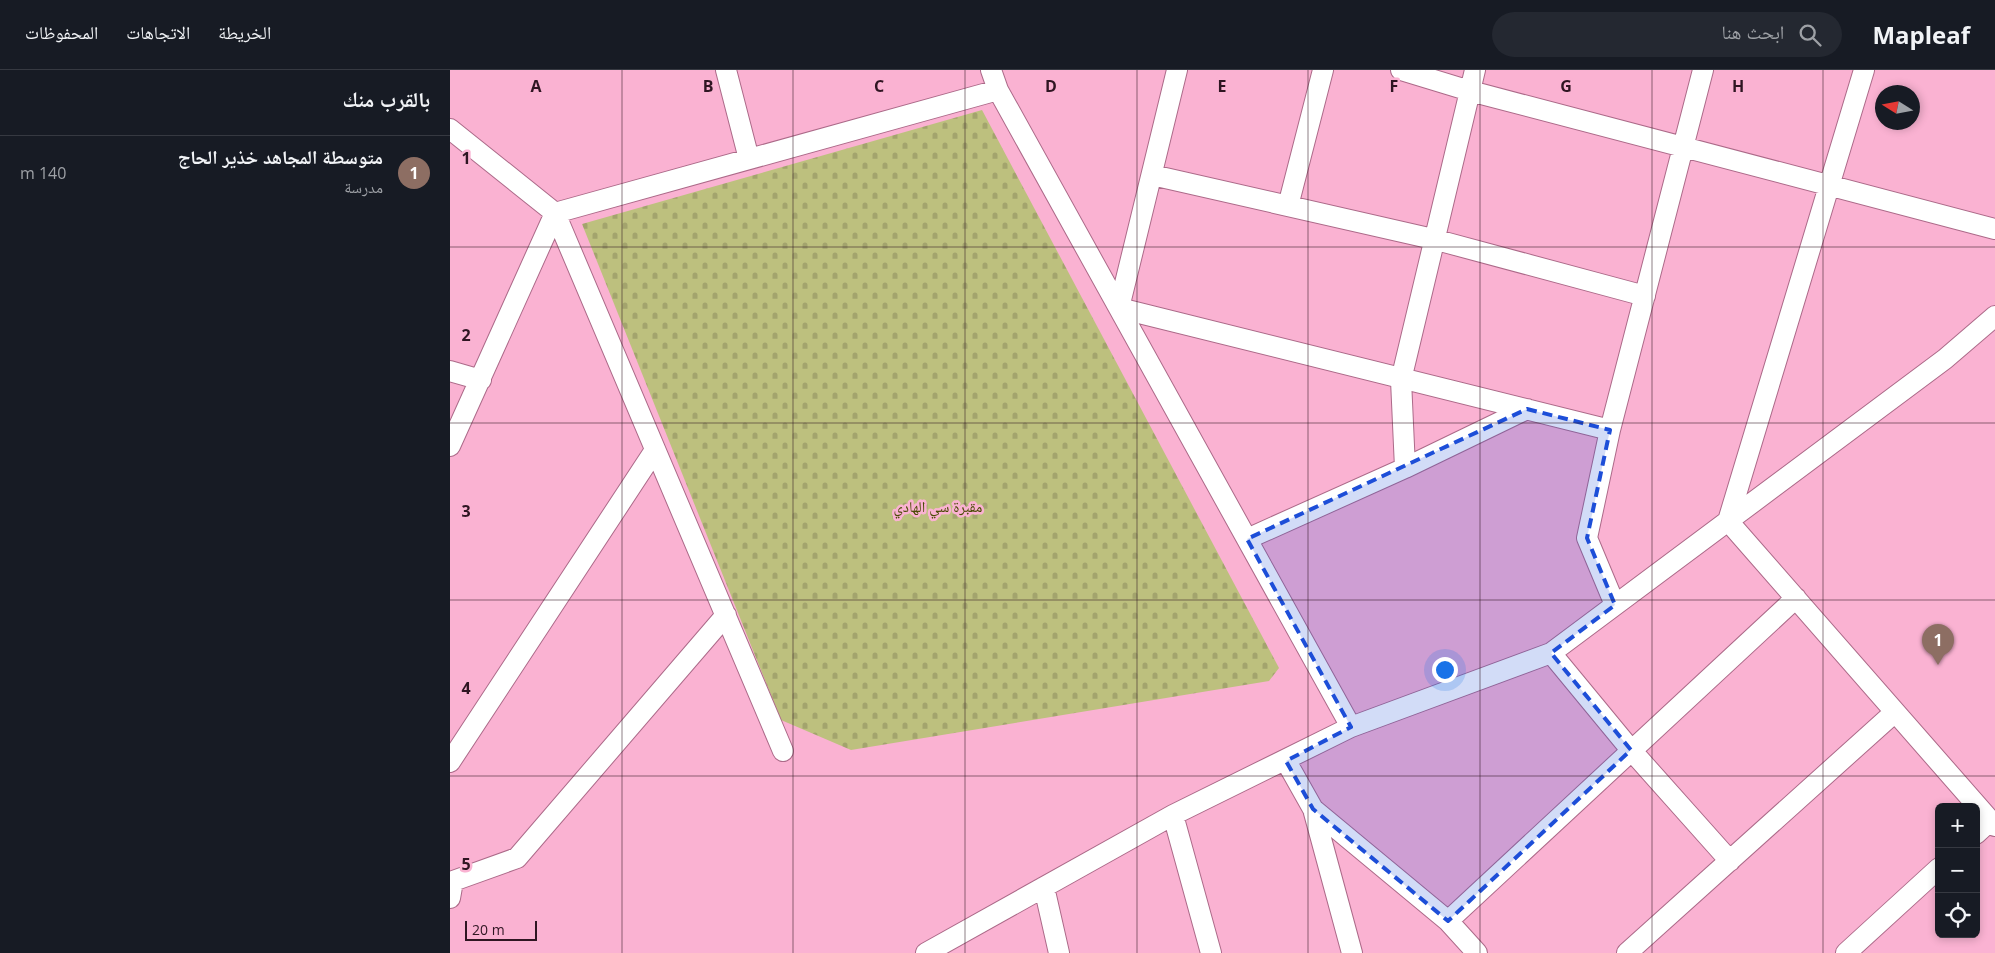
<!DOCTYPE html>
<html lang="ar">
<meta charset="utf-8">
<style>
body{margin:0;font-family:"Open Sans","Noto Naskh Arabic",sans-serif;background:#242831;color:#f1f3f6;direction:rtl}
.controls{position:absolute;right:15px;bottom:15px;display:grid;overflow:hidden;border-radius:8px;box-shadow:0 2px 8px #0003}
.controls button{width:45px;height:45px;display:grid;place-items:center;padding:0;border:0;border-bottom:1px solid #363941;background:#171b24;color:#f1f3f6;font:25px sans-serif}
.compass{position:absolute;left:1425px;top:15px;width:45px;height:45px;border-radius:50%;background:#171b24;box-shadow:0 2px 8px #0003;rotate:281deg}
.scale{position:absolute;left:15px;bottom:12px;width:72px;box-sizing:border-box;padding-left:5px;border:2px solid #2f1522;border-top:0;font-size:14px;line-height:18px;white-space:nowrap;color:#2f1522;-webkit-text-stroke:4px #fab2d2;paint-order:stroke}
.you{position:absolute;left:994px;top:599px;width:18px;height:18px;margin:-12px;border:4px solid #fff;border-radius:50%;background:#1a73e8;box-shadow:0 0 0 8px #1a73e833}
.badge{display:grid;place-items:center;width:32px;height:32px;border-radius:50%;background:#367461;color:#fff;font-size:16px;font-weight:700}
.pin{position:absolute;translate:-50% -41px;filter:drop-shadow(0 1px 2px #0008)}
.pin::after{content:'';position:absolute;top:26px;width:18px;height:15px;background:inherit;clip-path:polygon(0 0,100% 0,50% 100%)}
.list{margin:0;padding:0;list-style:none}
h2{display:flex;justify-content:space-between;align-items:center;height:65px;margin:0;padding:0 20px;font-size:21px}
h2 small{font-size:16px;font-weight:400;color:#9ea1a6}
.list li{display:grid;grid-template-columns:32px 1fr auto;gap:15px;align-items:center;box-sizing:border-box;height:75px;padding:0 20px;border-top:1px solid #363941}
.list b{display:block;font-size:19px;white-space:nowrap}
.list p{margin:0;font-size:16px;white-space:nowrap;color:#9ea1a6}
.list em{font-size:16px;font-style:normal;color:#9ea1a6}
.icon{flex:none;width:28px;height:28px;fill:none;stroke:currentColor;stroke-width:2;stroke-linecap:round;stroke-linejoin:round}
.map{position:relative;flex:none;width:1545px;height:883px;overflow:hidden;direction:ltr}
header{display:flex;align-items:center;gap:30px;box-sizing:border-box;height:70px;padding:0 25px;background:#171b24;border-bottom:1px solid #363941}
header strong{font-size:24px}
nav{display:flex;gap:28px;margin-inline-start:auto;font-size:18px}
.search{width:350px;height:45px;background:#242831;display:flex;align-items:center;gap:12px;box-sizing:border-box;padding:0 18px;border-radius:28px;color:#9ea1a6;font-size:19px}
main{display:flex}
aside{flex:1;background:#171b24}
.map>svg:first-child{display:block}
</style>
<header>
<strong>Mapleaf</strong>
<div class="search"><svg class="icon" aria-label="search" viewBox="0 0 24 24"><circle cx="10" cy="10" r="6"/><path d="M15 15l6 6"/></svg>ابحث هنا</div>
<nav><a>الخريطة</a><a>الاتجاهات</a><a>المحفوظات</a></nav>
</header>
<main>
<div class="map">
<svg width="1545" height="883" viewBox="0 0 1545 883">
<defs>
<pattern id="cemetery-stones" width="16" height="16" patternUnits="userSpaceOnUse" patternTransform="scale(1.25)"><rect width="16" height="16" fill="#bdc07e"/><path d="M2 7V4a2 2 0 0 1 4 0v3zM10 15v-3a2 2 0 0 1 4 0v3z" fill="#a3a46d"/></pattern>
</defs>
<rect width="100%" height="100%" fill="#fab2d2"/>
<path fill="url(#cemetery-stones)" d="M532,40L829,598L819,611L401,680L331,650L132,154Z"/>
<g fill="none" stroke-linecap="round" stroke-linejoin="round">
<g stroke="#ac6a89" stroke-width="22">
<path id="street" d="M276,0L299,89
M541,0L548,20L901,657
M727,0L669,238L1160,360
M951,0L1020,21L1545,159
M1414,0L1278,451L1545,756
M0,59L105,143L333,681
M702,105L983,169L1195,226
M838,136L873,0
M0,301L31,310
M0,376L105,143L548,20
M955,398L951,310L1025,0
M797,469L955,398L1077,339
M1165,535L1137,468L1160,360L1253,0
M1101,583L1181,680L1280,791
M836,691L863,739L998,851L1027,883
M0,692L205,380
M863,739L902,883
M723,745L761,883
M1526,764L1540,751
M594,817L609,883
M0,828L3,811L67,788L276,545
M998,851L1346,528
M476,883L723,745L901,657L1101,583L1495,289L1545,246
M1177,883L1445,642
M1396,883L1489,798"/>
</g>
<use href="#street" stroke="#fff" stroke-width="20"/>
</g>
<path fill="#1d4ed8" fill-opacity="0.2" stroke="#1d4ed8" stroke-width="4" stroke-dasharray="10 6" stroke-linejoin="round" d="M1077,339L1160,360L1137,468L1165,535L1101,583L1181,680L998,851L863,739L836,691L901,657L797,469Z"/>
<path fill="none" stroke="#2f1522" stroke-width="1" stroke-opacity="0.55" d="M172,0V883M343,0V883M515,0V883M687,0V883M858,0V883M1030,0V883M1202,0V883M1373,0V883M0,177H1545M0,353H1545M0,530H1545M0,706H1545"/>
<g text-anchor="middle" stroke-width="5" stroke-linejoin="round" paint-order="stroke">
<g font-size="15" fill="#4a4b05" stroke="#fab2d2">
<text x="488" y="442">مقبرة سي الهادي</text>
</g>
</g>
<g font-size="16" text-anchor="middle" font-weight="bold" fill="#2f1522" stroke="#fab2d2" stroke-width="5" stroke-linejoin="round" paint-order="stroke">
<text x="86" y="22">A</text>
<text x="258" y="22">B</text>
<text x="429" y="22">C</text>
<text x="601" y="22">D</text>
<text x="772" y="22">E</text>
<text x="944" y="22">F</text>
<text x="1116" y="22">G</text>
<text x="1288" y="22">H</text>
<text x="16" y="94">1</text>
<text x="16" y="271">2</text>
<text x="16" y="447">3</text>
<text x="16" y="624">4</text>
<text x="16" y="800">5</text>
</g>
</svg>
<div class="controls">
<button>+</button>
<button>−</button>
<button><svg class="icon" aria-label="locate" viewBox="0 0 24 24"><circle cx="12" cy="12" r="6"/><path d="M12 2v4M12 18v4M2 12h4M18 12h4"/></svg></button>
</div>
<svg class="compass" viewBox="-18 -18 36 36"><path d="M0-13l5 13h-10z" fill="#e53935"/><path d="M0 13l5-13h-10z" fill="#9ea1a6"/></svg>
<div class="scale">20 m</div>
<div class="you"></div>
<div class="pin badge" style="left:1488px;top:595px;background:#8d6e63">1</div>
</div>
<aside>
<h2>بالقرب منك<small></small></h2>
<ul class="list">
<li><span class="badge" style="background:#8d6e63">1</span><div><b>متوسطة المجاهد خذير الحاج</b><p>مدرسة</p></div><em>140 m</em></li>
</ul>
</aside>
</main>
